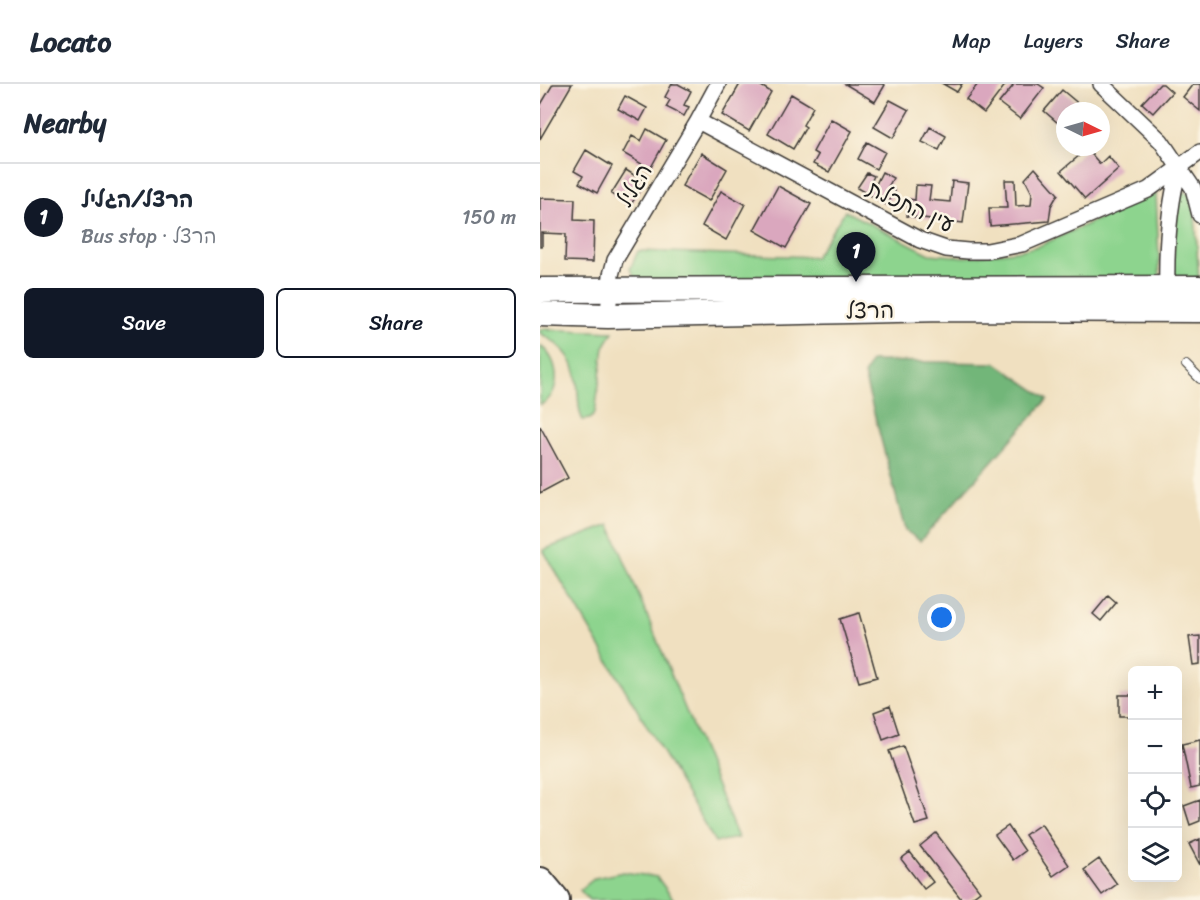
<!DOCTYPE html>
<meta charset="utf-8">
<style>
body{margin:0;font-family:Sriracha,"Playpen Sans Hebrew",sans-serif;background:#f2f2f3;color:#1f2937}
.controls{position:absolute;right:18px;bottom:18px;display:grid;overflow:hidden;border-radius:9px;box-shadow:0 6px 24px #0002}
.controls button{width:54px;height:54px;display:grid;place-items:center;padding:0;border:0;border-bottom:2px solid #e0e1e3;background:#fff;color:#1f2937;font:30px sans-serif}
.compass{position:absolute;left:516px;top:18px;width:54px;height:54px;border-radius:50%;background:#fff;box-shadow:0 6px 24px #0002;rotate:95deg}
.you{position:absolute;left:402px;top:534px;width:21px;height:21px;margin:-15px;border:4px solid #fff;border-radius:50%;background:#1a73e8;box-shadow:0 0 0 9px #1a73e833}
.badge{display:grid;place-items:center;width:39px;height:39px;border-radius:50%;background:#111827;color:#fff;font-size:20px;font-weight:700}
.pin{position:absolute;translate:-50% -50px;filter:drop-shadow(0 2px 3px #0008)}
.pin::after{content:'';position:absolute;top:32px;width:21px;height:18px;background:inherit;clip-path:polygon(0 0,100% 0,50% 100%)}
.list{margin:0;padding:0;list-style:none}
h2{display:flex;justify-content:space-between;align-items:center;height:78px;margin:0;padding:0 24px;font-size:26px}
h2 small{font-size:20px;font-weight:400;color:#747a83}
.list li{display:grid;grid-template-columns:39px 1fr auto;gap:18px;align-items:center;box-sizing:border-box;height:108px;padding:0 24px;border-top:2px solid #e0e1e3}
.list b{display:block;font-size:22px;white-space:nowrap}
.list p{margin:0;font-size:20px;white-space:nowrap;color:#747a83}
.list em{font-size:20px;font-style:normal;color:#747a83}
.actions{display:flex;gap:12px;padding:18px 24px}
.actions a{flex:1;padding:14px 0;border:2px solid #111827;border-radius:9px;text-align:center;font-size:21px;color:#111827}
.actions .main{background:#111827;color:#fff}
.icon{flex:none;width:33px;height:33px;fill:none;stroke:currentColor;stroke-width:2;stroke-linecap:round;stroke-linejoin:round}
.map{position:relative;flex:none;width:660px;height:816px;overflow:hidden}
header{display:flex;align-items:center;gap:36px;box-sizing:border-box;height:84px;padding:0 30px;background:#fff;border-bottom:2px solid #e0e1e3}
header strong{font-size:28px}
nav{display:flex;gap:33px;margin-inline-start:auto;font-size:21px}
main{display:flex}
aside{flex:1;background:#fff}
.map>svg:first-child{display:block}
</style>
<header>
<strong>Locato</strong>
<nav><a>Map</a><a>Layers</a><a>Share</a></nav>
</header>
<main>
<aside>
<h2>Nearby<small></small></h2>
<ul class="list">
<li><span class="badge">1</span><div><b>הרצל/הגליל</b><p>Bus stop · הרצל</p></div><em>150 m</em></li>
</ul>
<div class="actions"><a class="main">Save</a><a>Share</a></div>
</aside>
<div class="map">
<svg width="660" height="816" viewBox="0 0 660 816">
<rect width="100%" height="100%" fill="#fcf5e5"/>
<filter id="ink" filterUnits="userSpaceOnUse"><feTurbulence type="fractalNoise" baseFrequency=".0167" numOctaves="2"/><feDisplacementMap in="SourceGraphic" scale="12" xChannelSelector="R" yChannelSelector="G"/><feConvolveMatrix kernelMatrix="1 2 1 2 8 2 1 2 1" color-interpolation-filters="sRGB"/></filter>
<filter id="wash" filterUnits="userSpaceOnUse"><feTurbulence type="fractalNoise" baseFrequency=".008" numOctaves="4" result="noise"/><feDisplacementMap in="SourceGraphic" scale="24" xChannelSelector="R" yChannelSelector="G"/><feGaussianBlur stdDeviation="1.35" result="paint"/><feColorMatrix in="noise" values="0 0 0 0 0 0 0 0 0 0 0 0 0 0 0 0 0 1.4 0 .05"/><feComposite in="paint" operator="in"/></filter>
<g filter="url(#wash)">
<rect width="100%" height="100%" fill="#f0e0c0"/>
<path fill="#8dd48e" stroke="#547855" stroke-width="1.5" d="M644,108L651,111L655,130L659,200L631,198L638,110Z
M616,109L620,197H97L90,185L98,167L275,173L305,127L390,170L426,173L482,166L499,162Z
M0,245L73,248L64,263L55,329L50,335L43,336C38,328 39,319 38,309C37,277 26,264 0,249Z
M0,262C20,274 23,311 0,321Z
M70,441L198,754L175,758L3,466Z
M83,788L117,793L134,816H49L40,806L55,794Z"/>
<path fill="#72b679" stroke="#47694a" stroke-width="1.5" d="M331,277L456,279L508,315L380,457L365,446L324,291Z"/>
<g id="blocks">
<path fill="#daa7be" d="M13,0H32L0,55V22Z
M132,0H138L151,7L144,21L149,23L144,32L126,23L130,16L125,13Z
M200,0H218L231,8L209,47L182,31Z
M305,0H343L345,1L335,18Z
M403,0H422L417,8Z
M438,0H466L444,29L426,15Z
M470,0H498L504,4L480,35L459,19L473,2Z
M620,0H623L632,8L613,29L602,19Z
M653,0H660V27L643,13Z
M522,6L547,27H525V45L504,27Z
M251,10L273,23L263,41L266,43L253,65L228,50Z
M85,12L107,24L100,37L78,25Z
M350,16L369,26L353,54L334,43Z
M291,35L312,47L289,88L273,80L278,71L273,68Z
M390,43L406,52L399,66L382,58Z
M107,45L126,56L110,85L83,69L92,52L101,57Z
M327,58L345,68L336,85L318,75Z
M547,65L560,80L568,72L579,85L545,115L521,87Z
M46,66L72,82L57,109L39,99L43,92L34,87Z
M161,69L187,85L169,117L142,102Z
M495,84L518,110L511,122L509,137L450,142L449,124H467L465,96H475L476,122L491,121L492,109L485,95Z
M86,86L105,98L90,122L71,110Z
M342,88L353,94L348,103L355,107L347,121L317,104L327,89L334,92L331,98L336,100Z
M412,97L428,99L423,139L367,132L369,115L375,116L376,101L391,102L389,116L410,118Z
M238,102L271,120L246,164L214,146Z
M181,107L205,120L186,156L162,142Z
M0,114L35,115L34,136L54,137L53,178L25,177L26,150L2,149V163H0Z
M0,342L28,394L0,409Z
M568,512L576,519L561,537L553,530Z
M319,529L337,593L319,598L300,535Z
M660,552V580L653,581L649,553Z
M579,611H592V632H579Z
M350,622L359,650L343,656L334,628Z
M660,656V702L651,704L642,660Z
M363,662L389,737L375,741L349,667Z
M660,716V737L650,741L644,722Z
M501,740L529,781L513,792L485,751Z
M468,742L485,767L473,776L455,751Z
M396,749L440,807L428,816H422L380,762Z
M660,755V781L649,760Z
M370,768L393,798L384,805L361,775Z
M559,775L577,800L562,811L544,786Z"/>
</g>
</g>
<g filter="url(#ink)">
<use href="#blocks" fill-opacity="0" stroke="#3c3935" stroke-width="1.5"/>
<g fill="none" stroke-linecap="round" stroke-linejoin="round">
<g stroke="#3c3935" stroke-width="10">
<path id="lane" d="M646,281L660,295"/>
</g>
<g stroke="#3c3935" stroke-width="18">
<path id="street" d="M561,0L621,57L653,104L660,131
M158,37L380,156L406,165L428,167H447L482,160L608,106L660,68
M627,205C626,164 628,125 639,85
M68,232L71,191L75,176L158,37L178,0"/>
</g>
<g stroke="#3c3935" stroke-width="27">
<path id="primary" d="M0,206L660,204
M0,230L68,232L404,225L660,226"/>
</g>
<g stroke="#3c3935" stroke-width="32">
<path id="highway" d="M0,798L15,816"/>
</g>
<use href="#lane" stroke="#fff" stroke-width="8"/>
<use href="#street" stroke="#fff" stroke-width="15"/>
<use href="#primary" stroke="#fff" stroke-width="24"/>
<use href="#highway" stroke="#fff" stroke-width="28"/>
</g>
</g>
<g text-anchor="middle" stroke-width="5" stroke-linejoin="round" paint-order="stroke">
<g font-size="22" fill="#1c1c1c" stroke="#fcf5e5">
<text transform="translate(94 101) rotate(-59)" y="8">הגליל</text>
<text transform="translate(371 122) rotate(25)" y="8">עין התכלת</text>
<text transform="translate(330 226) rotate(-1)" y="8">הרצל</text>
</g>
</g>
</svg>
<div class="controls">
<button>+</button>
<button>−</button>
<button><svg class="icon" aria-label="locate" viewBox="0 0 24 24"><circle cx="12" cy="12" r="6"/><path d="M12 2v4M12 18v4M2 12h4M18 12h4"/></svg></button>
<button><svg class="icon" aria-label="layers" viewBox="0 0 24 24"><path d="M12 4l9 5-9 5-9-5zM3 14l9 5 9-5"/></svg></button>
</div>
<svg class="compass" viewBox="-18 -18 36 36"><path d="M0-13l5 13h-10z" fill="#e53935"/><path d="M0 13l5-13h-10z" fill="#747a83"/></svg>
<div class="you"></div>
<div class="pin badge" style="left:316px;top:198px">1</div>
</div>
</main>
